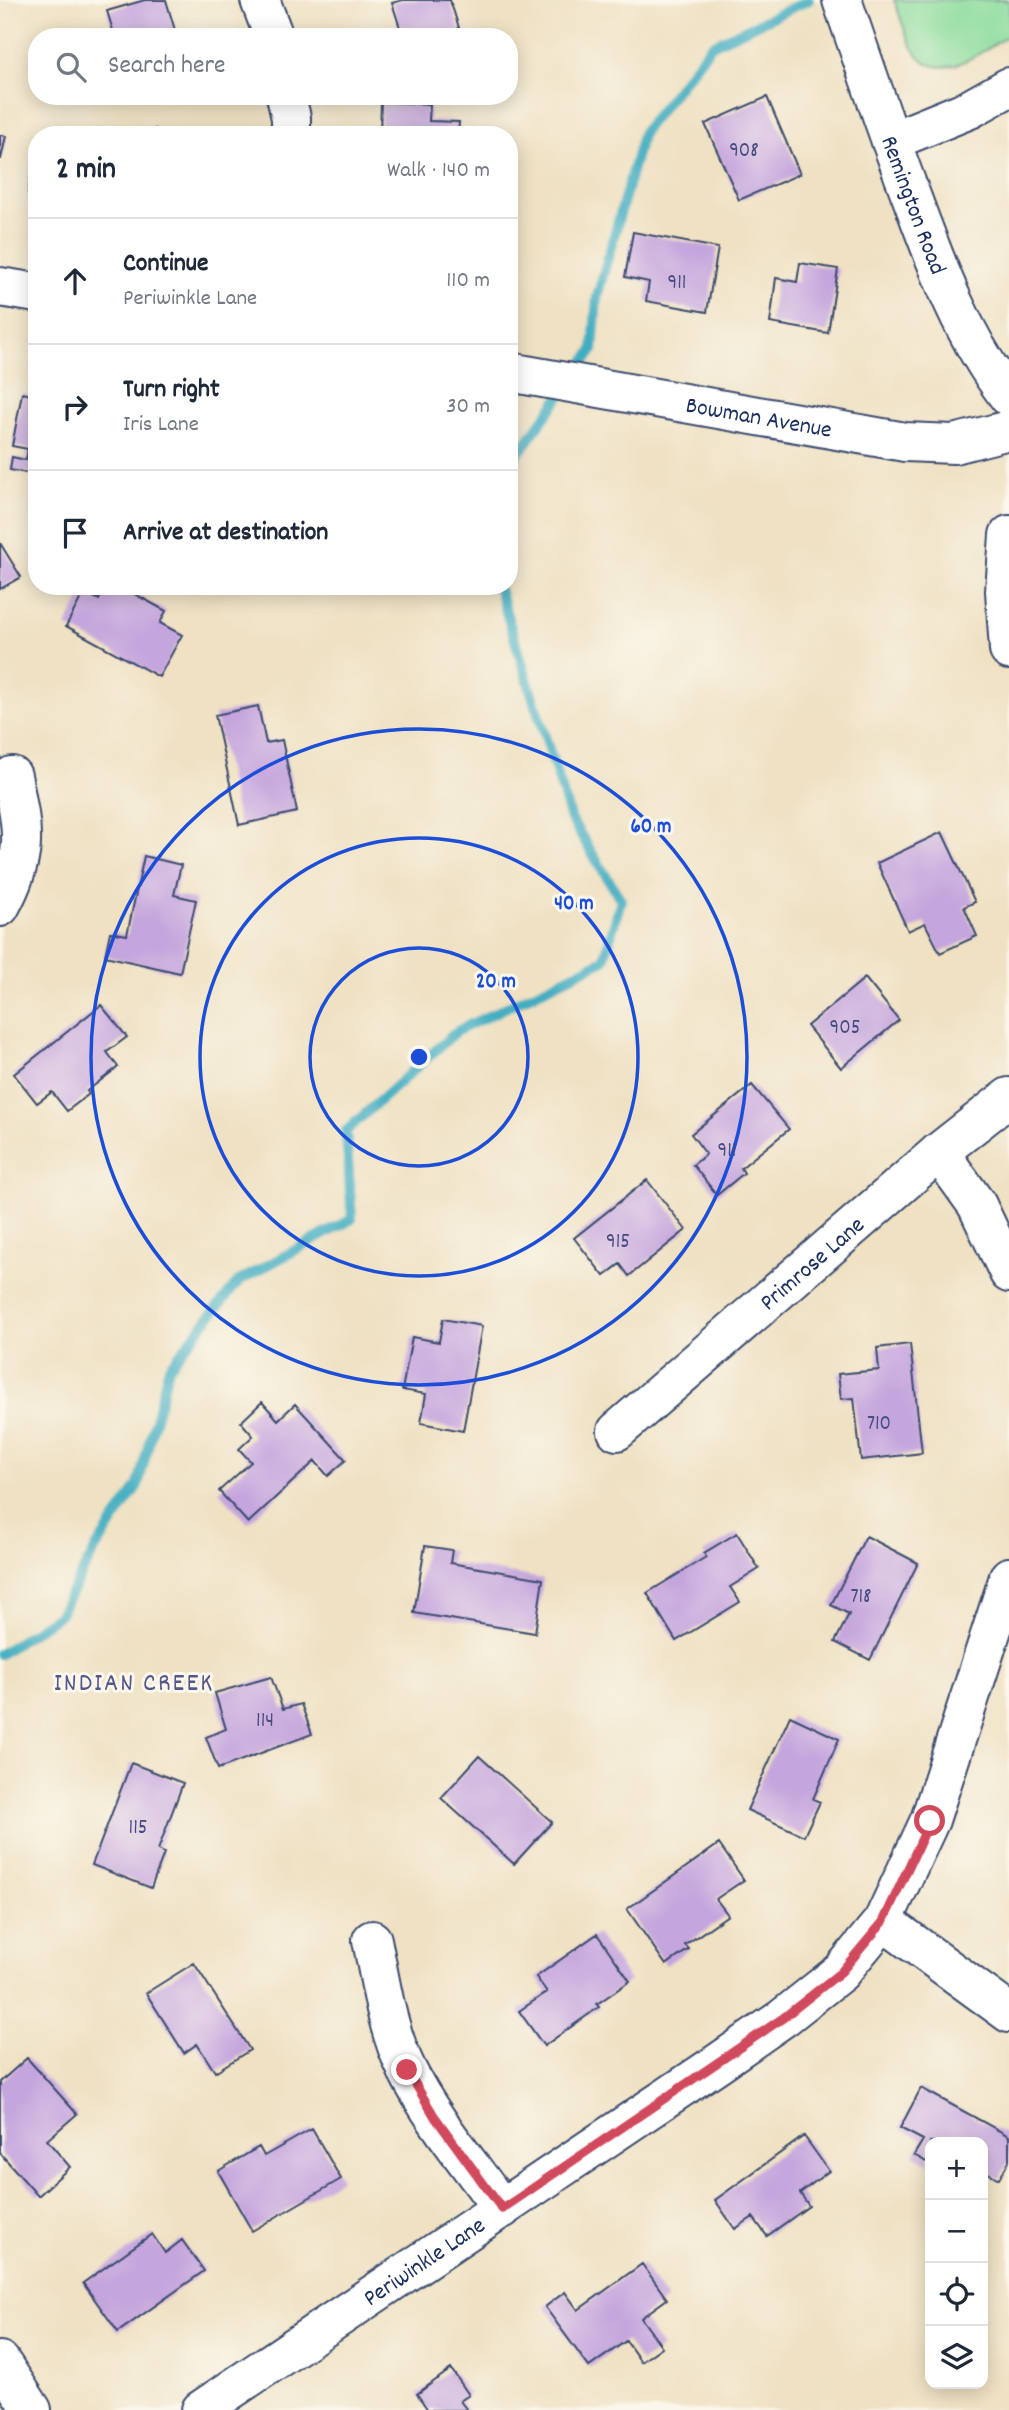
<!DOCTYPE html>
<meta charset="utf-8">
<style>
body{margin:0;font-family:Dekko,sans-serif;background:#f6f6f7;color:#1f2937}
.controls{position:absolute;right:21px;bottom:21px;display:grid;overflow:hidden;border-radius:14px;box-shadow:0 4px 18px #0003}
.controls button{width:63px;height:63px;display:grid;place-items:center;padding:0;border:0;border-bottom:2px solid #e0e1e3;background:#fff;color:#1f2937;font:35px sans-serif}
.stop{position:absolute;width:21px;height:21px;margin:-16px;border:5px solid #d1495b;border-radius:50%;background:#fff}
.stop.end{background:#d1495b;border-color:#fff;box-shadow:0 2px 7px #0008}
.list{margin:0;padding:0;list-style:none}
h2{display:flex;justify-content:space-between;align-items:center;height:91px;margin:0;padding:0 28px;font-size:30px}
h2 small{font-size:23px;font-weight:400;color:#747a83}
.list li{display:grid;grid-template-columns:46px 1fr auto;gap:21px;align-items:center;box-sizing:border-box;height:126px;padding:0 28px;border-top:2px solid #e0e1e3}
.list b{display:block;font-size:26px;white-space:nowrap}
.list p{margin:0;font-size:23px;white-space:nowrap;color:#747a83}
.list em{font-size:23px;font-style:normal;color:#747a83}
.icon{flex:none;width:38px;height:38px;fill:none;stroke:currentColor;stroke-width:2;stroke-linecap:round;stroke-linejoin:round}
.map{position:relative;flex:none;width:1009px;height:2410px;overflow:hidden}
.search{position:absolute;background:#fff;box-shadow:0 4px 18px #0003;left:28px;top:28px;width:490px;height:77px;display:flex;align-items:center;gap:18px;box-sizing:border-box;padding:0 24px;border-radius:28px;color:#747a83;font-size:26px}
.panel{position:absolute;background:#fff;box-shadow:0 4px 18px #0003;left:28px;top:126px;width:490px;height:469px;border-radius:28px}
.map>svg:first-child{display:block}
</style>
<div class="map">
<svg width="1009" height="2410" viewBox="0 0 1009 2410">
<rect width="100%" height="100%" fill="#fbf7ec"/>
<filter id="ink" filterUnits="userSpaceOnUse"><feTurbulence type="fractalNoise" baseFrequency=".0143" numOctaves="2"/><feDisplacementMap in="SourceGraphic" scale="14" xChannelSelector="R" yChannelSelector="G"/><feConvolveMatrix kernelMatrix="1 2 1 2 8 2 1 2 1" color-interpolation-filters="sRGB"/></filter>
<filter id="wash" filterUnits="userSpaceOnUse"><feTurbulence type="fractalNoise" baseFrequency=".00686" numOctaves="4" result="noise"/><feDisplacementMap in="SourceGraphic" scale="28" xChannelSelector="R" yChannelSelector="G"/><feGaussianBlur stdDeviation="1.57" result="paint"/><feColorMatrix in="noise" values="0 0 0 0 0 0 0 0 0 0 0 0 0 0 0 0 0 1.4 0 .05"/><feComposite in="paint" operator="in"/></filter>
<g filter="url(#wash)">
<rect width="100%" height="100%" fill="#efe1c2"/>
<path fill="#8bdc9c" stroke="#53867d" stroke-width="2" d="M894,0H1009V35C980,52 935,91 912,46C904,32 900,15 894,0Z"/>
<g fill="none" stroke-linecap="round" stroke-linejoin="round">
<path stroke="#42adc1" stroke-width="10" d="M575,375L593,350L597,297L643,132L712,45L809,0
M509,466L564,391
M0,1654L59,1615L94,1551L138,1485L169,1367L239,1281L352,1219L346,1131L457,1031L604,960L621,900L571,819L498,586"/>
</g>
<g id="blocks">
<path fill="#c5a5dd" d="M145,0H166L177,37H115L107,11Z
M403,0H450L462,37H403L392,3Z
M767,97L800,174L739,200L705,124Z
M381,102L430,104L429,121L459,122L458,135H380Z
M155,129L175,134V135H154Z
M0,135L6,136L1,159H0Z
M35,151H37V194L28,193Z
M633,232L718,248L707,312L646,301L649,282L625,277Z
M800,263L838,269L828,333L770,323L776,278L797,282Z
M22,393L37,396V475L10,470L12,457L26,460L28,449L12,446Z
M0,543L21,577L0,589Z
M106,586H120L166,611L160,623L182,635L159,677L66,626L84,592L99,600Z
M258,706L266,743L282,740L297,812L239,825L215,715Z
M942,832L975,902L964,907L977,936L940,953L925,923L908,931L877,863Z
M144,856L181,865L174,895L196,900L180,973L105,956L110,932L127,935Z
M865,978L899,1020L841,1068L807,1026Z
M101,1005L127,1037L107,1052L118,1067L87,1091L89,1094L67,1111L52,1092L37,1103L14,1074Z
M752,1085L789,1129L741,1168L744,1173L717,1195L693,1165L706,1154L691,1134Z
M647,1180L686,1230L629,1276L620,1264L604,1276L574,1238Z
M443,1319L482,1326L463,1431L421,1423L426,1394L402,1390L412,1337L439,1342Z
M910,1344L922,1453L861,1460L854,1398L841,1399L838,1374L879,1370L877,1348Z
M262,1402L278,1420L295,1404L346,1460L328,1476L315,1461L248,1523L219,1491L251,1462L239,1449L253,1436L241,1422Z
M737,1533L759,1569L730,1587L740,1602L676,1641L647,1593L706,1557L704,1553Z
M866,1536L918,1563L870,1660L835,1642L849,1614L831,1605Z
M425,1546L452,1550L450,1563L543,1579L535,1633L414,1613Z
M271,1677L283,1709L301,1704L312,1734L218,1769L206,1737L226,1729L215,1693Z
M790,1716L839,1739L813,1799L820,1802L804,1836L747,1810Z
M479,1756L552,1822L514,1864L441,1798Z
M131,1763L183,1783L158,1850L164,1853L151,1888L92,1865Z
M719,1844L744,1880L716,1899L728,1915L685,1945L689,1949L666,1965L627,1909Z
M597,1934L630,1981L597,2004L599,2007L544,2046L519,2011L547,1992L536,1977Z
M194,1963L250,2050L215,2072L197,2044L184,2053L146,1993Z
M27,2058L77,2114L47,2140L70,2167L38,2196L0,2153V2082Z
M921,2088L1009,2136V2161L999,2179L983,2170V2142H930V2164L914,2155L923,2140L900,2128Z
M312,2129L341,2179L252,2231L218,2171L259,2147L264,2156Z
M804,2136L829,2171L800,2193L809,2206L767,2236L753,2217L735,2229L715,2200Z
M152,2234L165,2253L182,2240L204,2271L118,2332L83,2283Z
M642,2264L667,2299L641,2318L662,2347L641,2362L626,2341L589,2367L545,2307L565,2292L578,2310Z
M451,2369L469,2395L460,2401L467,2410H428L417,2394Z"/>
</g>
</g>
<g filter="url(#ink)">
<use href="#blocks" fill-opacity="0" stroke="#3b4a6d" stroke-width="2"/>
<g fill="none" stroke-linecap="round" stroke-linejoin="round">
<g stroke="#3b4a6d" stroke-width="42">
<g id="minor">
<path d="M260,0L274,37"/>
<path d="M286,96L291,118V135"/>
<path d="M891,141L970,109L1009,87"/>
<path d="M0,287L37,293"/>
<path id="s1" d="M509,372L905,442L954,444L1009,430"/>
<path d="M1009,535L1005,591L1009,650"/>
<path d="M0,907C29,854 23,832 12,776"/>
<path d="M939,1152L977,1205L1009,1273"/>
<path id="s2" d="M617,1431L939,1152L1009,1097"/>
<path d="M883,1921L1009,2013"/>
<path d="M372,1940C381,1984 387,2030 407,2070C432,2120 470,2164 502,2209"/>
<path d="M0,2361L32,2410"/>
<path id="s3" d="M201,2410L718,2063L783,2018L841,1972L883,1921L930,1820L1009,1577"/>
</g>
</g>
<g stroke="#3b4a6d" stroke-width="42">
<g id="tertiary">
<path id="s4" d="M842,0C865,67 888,135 913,201C938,269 964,339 1009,397"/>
</g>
</g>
<use href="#minor" stroke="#fff" stroke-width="38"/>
<use href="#tertiary" stroke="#fff" stroke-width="38"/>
</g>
</g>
<g fill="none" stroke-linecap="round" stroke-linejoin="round" filter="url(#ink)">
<path stroke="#d1495b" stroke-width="9" d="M407,2070L435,2117L502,2209L783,2018L841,1972L883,1922L930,1821"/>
</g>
<g fill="none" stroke="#1d4ed8" stroke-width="3.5">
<circle cx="419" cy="1057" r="109"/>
<circle cx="419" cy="1057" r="219"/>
<circle cx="419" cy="1057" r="328"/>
</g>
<g text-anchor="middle" stroke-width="6" stroke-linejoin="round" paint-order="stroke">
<g font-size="21" fill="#464c7e">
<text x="744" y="156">908</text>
<text x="677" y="288">911</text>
<text x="845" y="1033">905</text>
<text x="727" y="1156">911</text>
<text x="618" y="1247">915</text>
<text x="879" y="1429">710</text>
<text x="861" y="1602">718</text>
<text x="265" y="1726">114</text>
<text x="138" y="1833">115</text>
</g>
<g font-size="24" fill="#1b2f5e" stroke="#fbf7ec">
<text dy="8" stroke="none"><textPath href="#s4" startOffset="217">Remington Road</textPath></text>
<text dy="8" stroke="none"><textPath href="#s1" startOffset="254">Bowman Avenue</textPath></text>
<text dy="8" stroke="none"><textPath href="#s2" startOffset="257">Primrose Lane</textPath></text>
<text dy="8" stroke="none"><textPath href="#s3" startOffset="268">Periwinkle Lane</textPath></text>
</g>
<g font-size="26" letter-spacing="2" fill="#56588a" stroke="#fbf7ec">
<text x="134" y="1690">INDIAN CREEK</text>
</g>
</g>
<circle cx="419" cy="1057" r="10" fill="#1d4ed8" stroke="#fbf7ec" stroke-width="3.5"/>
<g font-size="21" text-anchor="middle" font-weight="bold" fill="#1d4ed8" stroke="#fbf7ec" stroke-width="6" stroke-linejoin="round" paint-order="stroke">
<text x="651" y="832">60 m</text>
<text x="574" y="909">40 m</text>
<text x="496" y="987">20 m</text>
</g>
</svg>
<div class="controls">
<button>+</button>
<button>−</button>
<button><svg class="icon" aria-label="locate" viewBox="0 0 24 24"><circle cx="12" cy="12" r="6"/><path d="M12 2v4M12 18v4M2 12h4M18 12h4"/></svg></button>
<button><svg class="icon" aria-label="layers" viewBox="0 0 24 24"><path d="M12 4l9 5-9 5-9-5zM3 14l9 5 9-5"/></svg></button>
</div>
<div class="stop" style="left:930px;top:1821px"></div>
<div class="stop end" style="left:407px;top:2070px"></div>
<div class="search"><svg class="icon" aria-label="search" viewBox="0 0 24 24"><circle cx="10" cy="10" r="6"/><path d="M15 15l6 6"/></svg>Search here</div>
<section class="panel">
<h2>2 min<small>Walk · 140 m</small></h2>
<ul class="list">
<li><svg class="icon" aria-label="ahead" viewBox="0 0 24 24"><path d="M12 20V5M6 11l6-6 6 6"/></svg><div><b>Continue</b><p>Periwinkle Lane</p></div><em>110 m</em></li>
<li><svg class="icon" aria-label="right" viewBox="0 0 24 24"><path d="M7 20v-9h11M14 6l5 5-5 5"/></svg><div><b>Turn right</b><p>Iris Lane</p></div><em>30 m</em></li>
<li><svg class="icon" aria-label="arrive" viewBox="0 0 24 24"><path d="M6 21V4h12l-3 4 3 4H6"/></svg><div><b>Arrive at destination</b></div></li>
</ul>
</section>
</div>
